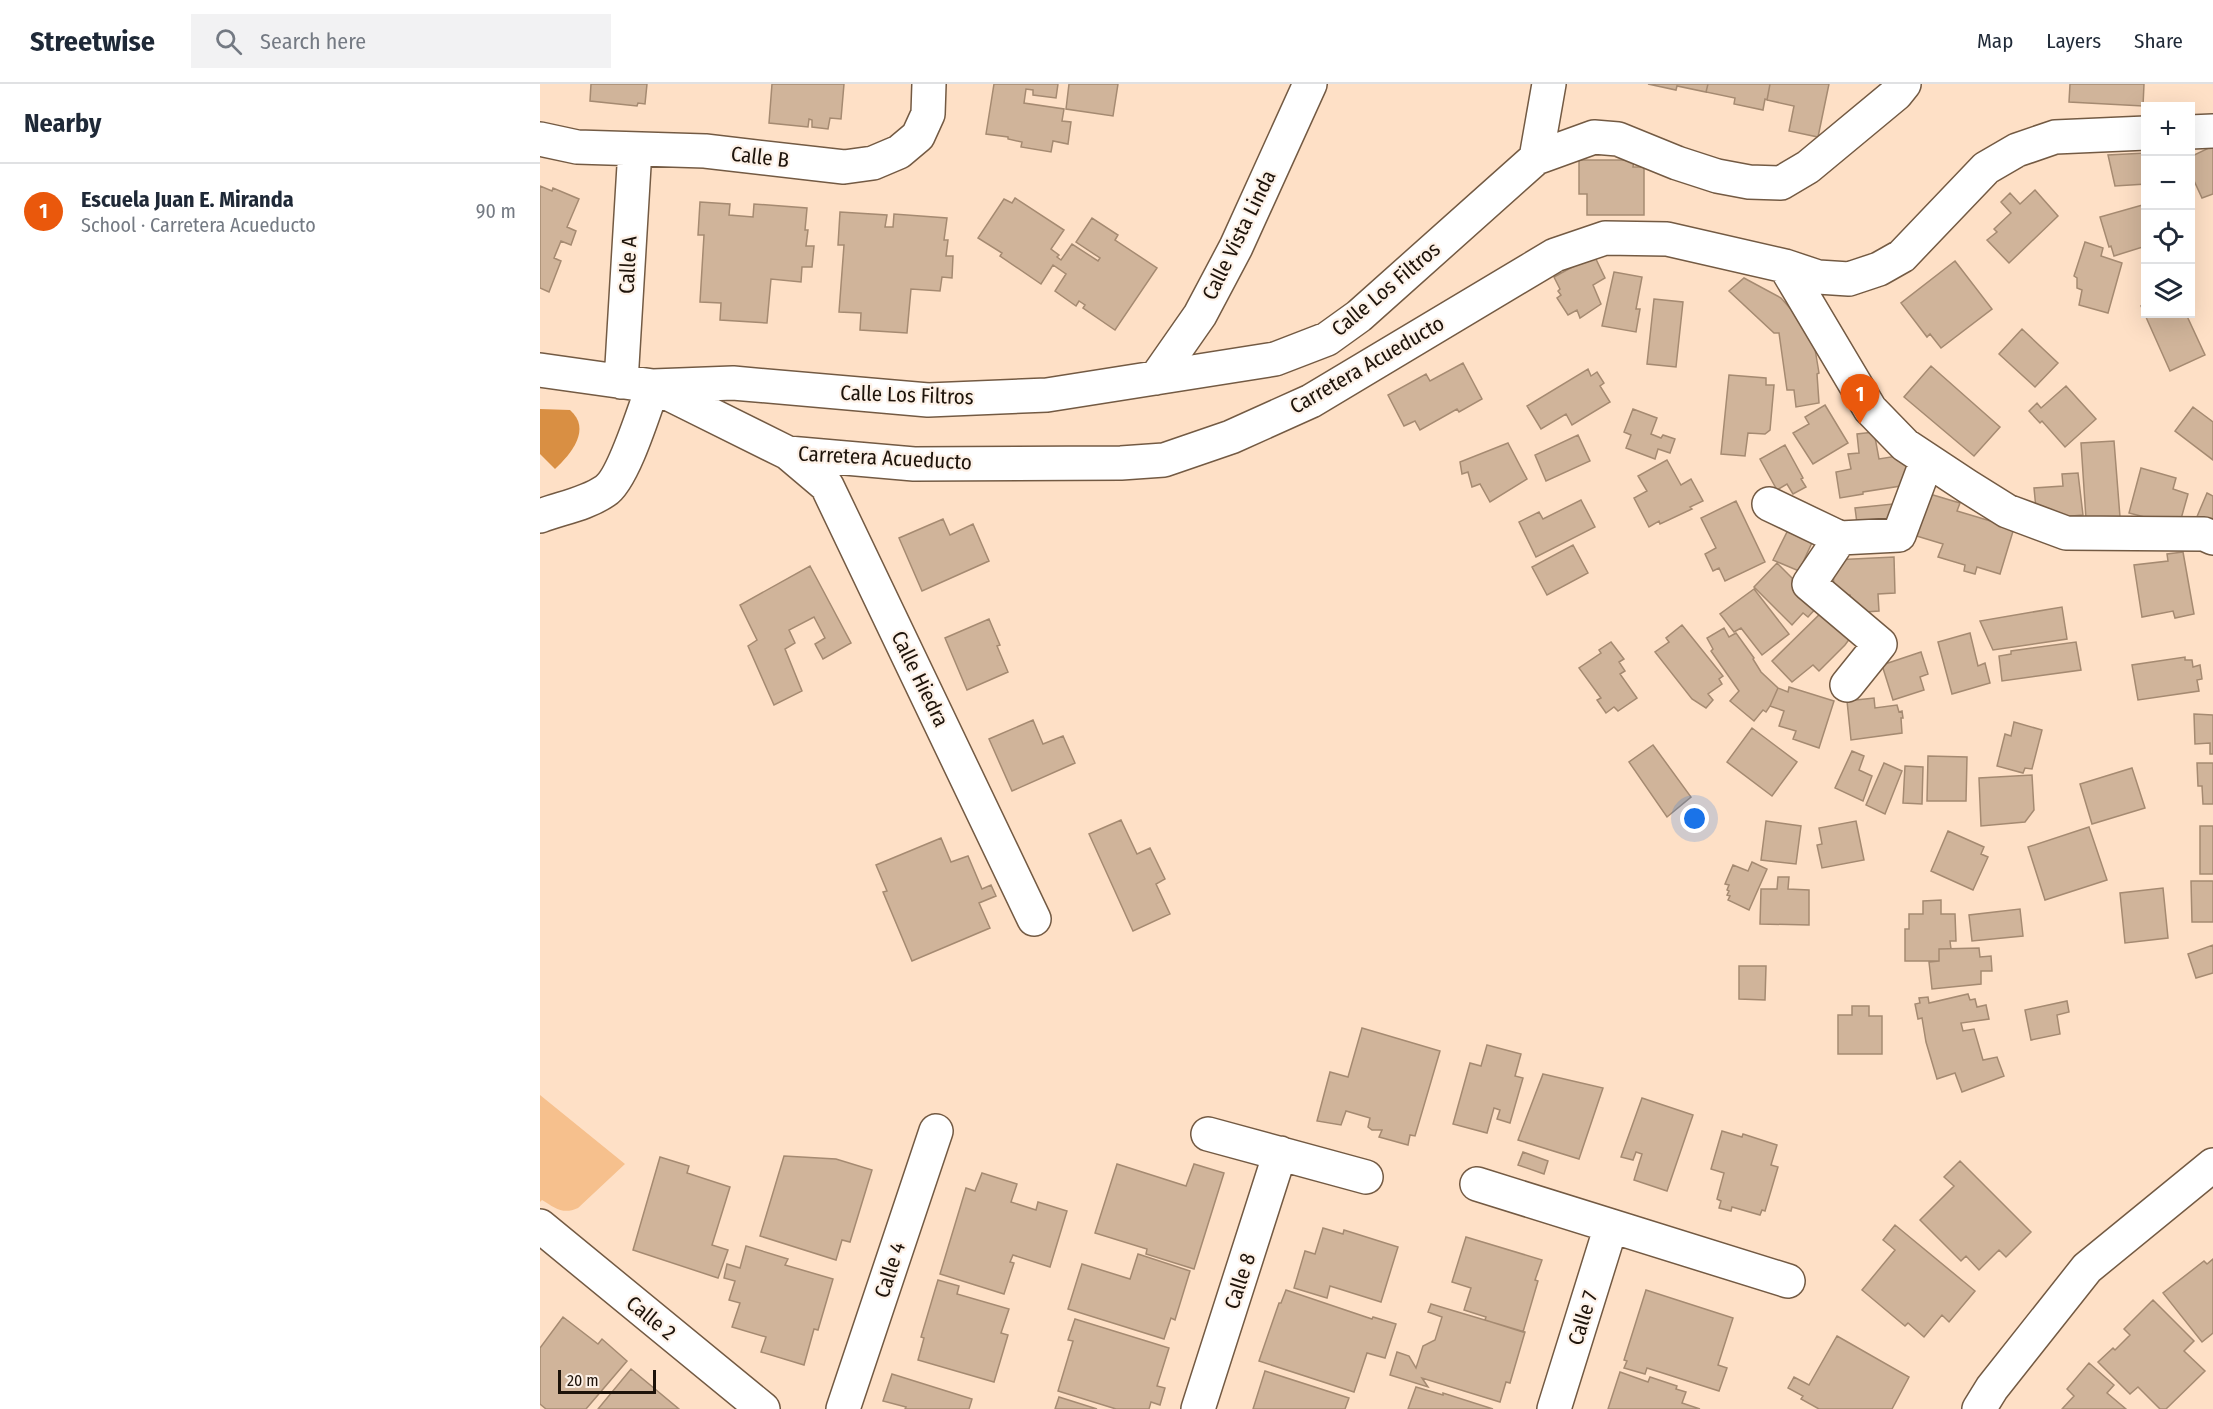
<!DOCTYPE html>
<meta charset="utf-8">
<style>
body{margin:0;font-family:"Fira Sans Condensed",sans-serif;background:#f2f2f3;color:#1f2937}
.controls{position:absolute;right:18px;top:18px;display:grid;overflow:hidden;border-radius:0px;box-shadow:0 6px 24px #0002}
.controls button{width:54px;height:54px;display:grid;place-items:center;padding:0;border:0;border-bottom:2px solid #e0e1e3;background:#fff;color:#1f2937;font:30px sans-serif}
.scale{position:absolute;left:18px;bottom:15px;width:98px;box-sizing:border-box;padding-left:6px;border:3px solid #1d130a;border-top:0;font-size:16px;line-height:21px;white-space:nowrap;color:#1d130a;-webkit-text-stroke:4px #fdf1e7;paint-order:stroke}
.you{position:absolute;left:1155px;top:735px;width:21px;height:21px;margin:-15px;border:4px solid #fff;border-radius:50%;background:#1a73e8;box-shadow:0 0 0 9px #1a73e833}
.badge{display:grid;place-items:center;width:39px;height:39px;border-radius:50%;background:#ea580c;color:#fff;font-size:20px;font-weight:700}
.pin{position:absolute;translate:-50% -50px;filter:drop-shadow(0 2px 3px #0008)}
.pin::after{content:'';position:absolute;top:32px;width:21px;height:18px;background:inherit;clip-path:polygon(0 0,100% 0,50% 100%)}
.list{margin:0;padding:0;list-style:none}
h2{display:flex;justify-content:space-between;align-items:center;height:78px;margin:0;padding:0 24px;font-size:26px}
h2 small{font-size:20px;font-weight:400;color:#747a83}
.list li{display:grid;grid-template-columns:39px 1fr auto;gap:18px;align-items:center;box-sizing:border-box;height:96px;padding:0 24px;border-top:2px solid #e0e1e3}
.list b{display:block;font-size:22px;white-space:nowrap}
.list p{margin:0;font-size:20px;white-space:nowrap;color:#747a83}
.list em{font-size:20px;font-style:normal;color:#747a83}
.icon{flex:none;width:33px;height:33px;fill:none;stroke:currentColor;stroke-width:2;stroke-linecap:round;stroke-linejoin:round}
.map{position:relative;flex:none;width:1673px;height:1325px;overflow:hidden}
header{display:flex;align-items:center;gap:36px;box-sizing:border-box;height:84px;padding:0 30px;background:#fff;border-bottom:2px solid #e0e1e3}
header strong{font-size:28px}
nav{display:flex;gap:33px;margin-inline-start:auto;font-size:21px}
.search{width:420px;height:54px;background:#f2f2f3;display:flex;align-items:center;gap:15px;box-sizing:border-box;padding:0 21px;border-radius:0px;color:#747a83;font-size:22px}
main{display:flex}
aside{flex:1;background:#fff}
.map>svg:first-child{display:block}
</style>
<header>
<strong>Streetwise</strong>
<div class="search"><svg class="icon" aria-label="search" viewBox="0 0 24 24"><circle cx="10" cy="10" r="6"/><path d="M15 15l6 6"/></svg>Search here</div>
<nav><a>Map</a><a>Layers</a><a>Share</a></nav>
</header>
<main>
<aside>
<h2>Nearby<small></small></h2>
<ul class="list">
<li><span class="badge">1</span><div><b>Escuela Juan E. Miranda</b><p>School · Carretera Acueducto</p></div><em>90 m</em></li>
</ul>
</aside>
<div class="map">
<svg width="1673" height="1325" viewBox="0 0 1673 1325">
<rect width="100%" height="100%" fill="#fee0c6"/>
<path fill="#f6c08d" d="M0,1011L85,1080L38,1124C23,1131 15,1124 2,1116L0,1118Z"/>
<path fill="#d98f43" d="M0,325L30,326C52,345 31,370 15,385L0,370Z"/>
<path fill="#d0b49a" stroke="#a58a71" stroke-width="1.5" d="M51,0H107L105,20L98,19L97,22L50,17Z
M232,0H304L301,35L290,34L288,45L272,43V36L269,35L268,43L229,39Z
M454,0H518L516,14L493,11V6L486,5L484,19L524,25L522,37L531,38L528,60L513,57L511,68L481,63L482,58L468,55V53L446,50Z
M529,0H578L573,32L526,25Z
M1108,0H1168L1166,8L1137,2L1136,6Z
M1168,0H1230L1227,16L1225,15L1223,26L1194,20L1195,14L1166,8Z
M1230,0H1289L1278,53L1249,47L1254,22L1227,16Z
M1530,0H1604L1603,22L1529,18Z
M1673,62V110L1662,114L1650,88V73Z
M1606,69V100L1575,102L1568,71Z
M1039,76H1094L1093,83H1104V131H1047V110H1039Z
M0,102L12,107L13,104L39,115L27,143L36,147L31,161L21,157L14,174L21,177L9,208L0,204Z
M1495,106L1518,132L1469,179L1447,156L1457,148L1454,145L1471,129L1461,118L1470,109L1480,120Z
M475,114L524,146L511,165L519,171L517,173L521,176L532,160L558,177L560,174L536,158L552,134L578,151L575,156L617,184L575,246L543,224L545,221L539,217L536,222L515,207L526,190L513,181L501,200L460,172L462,169L438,154L464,115L472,119Z
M160,118L190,120L189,131L213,133L214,120L267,124L265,146H268L266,162H274L272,183H262L261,198L231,195L227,239L180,236L181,219L160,218L164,151H158Z
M1606,120V162L1574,172L1571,162L1569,163L1560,133Z
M300,128L347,131L345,143H353L354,130L407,134L404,156H408L406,172H413L412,194L402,193L400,207L371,205L367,249L320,246L321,229L299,228L304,161H298Z
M1545,158L1563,164L1561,172L1582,179L1568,229L1539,221L1542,206L1537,204V194L1534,192Z
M1054,171L1065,194L1053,201L1061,220L1040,234L1037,226L1028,231L1017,214L1021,211L1018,207L1020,205L1014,193Z
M1415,177L1452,225L1401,264L1390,250L1387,253L1361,219Z
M1074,188L1102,193L1096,225H1100L1096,248L1062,242Z
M1204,194L1241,214L1265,241H1271L1279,289L1277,290L1279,319L1256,323L1254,306H1247L1239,249H1234L1189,207Z
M1114,215L1143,218L1136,283L1107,280Z
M1606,220V230H1646L1665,271L1630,287L1601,222Z
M1482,245L1518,279L1495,303L1459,270Z
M923,279L942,315L919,328L917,325L880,346L875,337L864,342L848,311L886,290L890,297Z
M1391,282L1460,343L1434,372L1364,313Z
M1048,285L1051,292L1057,288L1064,299L1060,302L1070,318L1032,341L1026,330L1001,345L987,322Z
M1189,291L1226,294V301H1234L1230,346L1225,350L1208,349L1205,372L1181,370Z
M1526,302L1556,335L1525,363L1502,337L1500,339L1489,327L1497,319L1501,324Z
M1285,321L1308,359L1273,380L1253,349L1269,340L1265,333Z
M1653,323L1673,338V376L1635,347Z
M1093,325L1117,334L1111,350L1121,354L1123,351L1135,355L1130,369L1118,365L1115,375L1086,364L1091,351L1084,348Z
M1334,348L1339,375L1363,371L1368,389L1367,401L1323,408V410L1300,414L1296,388L1311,385L1308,370L1319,369L1317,350Z
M1038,351L1050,377L1006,397L995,371Z
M1574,357L1580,433L1546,435L1541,359Z
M968,359L987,395L950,418L940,400L932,403L928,388L922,390L920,378Z
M1245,361L1263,394L1261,395L1266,403L1253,410L1247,400L1237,406L1220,375Z
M1127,376L1141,401L1151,395L1163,417L1150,423L1152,425L1120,440L1119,437L1109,443L1094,414L1107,407L1098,392Z
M1601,384L1636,394L1633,405L1648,410L1639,442L1589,429Z
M1538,389L1543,431L1497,435L1494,404L1523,402L1522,390Z
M1383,408L1420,419L1417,427L1474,444L1460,490L1437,483L1435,490L1424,487L1425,481L1398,473L1403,460L1370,450Z
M1667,409L1673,412V450L1653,442Z
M1041,416L1055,443L996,473L979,438L999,428L1003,435Z
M1196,417L1225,478L1185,497L1179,484L1173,487L1165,470L1176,464L1161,434Z
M1353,420L1355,443L1318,447L1315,424Z
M403,435L410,451L433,440L449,477L382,507L359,454Z
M1251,440L1275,452L1259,487L1233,476Z
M1033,461L1048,489L1007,511L992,483Z
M1643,468L1654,530L1635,534L1633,527L1602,533L1594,481L1628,477L1627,470Z
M1354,473L1355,509L1338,510L1339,527L1311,529L1310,511L1294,512L1293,476Z
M1237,479L1279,521L1268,533L1263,529L1252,541L1214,503Z
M270,482L311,559L283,575L275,560L285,554L274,533L249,546L255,559L245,565L262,607L234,621L208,562L217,556L200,521Z
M1214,505L1249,550L1222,571L1201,544L1194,548L1180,530Z
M1522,523L1527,555L1453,566L1440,537Z
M1283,527L1316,546L1305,561L1279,587L1273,581L1252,598L1232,577Z
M449,535L460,561L457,562L468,588L427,606L405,554Z
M1142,541L1183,592L1179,595L1182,600L1168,610L1173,616L1166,624L1152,615L1115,568L1129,558L1126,554Z
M1184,544L1189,553L1196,549L1214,574L1213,575L1221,588L1238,604L1230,622L1226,628L1223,626L1214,637L1190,617L1199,607L1171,567L1173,565L1167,554Z
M1430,549L1438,582L1445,579L1450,599L1412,610L1398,558Z
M1071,558L1084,575L1079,578L1085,587L1080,590L1097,614L1078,627L1074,623L1066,629L1057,616L1061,614L1039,584L1061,569L1059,566Z
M1536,558L1541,586L1462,597L1459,572L1471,570V567Z
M1381,568L1388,590L1380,593L1384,606L1353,616L1342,581Z
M1645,573V576H1652L1653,583L1660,581L1662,595L1657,596L1659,607L1598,616L1592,581Z
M1249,603L1294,617L1279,664L1253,655L1256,647L1239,642L1244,627L1230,622L1238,604L1248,608Z
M1334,614L1335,624L1357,621L1359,628L1362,627L1363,634H1361L1362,649L1311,656L1307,617Z
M1654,630L1673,631V670H1670V659L1655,660Z
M493,636L503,660L523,652L535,679L472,707L449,655Z
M1474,638L1502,646L1492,685L1485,684L1483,689L1457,682L1465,650L1471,652Z
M1212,644L1257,678L1232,712L1187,678Z
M1113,661L1151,713L1127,733L1089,678Z
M1312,667L1324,672L1319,686L1332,692L1323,717L1295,704Z
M1388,672L1427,673L1426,717H1387Z
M1344,679L1362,687L1345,730L1326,721Z
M1657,679H1673V720H1663L1662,702H1658Z
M1365,682L1383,683L1382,720L1363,719Z
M1592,684L1605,724L1552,740L1540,700Z
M1492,691L1494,726L1485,738L1441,742L1439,694Z
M581,736L597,770L610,764L625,795L616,800L630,830L593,847L549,750Z
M1226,737L1261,742L1256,780L1221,776Z
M1316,737L1324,776L1282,784L1277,761L1282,760L1279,744Z
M1660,742H1673V790H1660Z
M1549,743L1567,796L1505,816L1488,763Z
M1408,747L1444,763L1441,770L1448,773L1433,806L1391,787Z
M401,754L411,778L428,772L442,805L451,801L456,812L439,819L450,844L372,877L343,808L347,807L336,781Z
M1212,778L1227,785L1209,826L1188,816L1190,812L1187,811L1189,807L1187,806L1189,801L1185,800L1193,781L1208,787Z
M1238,793H1249L1248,805L1269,806V841L1220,840L1221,805H1237Z
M1651,797H1673V838H1652Z
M1623,804L1628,854L1585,859L1580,809Z
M1401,816V830H1415L1416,857H1410L1411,865H1399V877H1365V845H1369V830H1383V817Z
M1480,825L1483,852L1432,857L1429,831Z
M1673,861V889L1656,894L1648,870Z
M1439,864L1440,873L1451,872L1452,887H1441V900L1392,905L1389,878L1399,877V865Z
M1199,882H1226L1225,916L1199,915Z
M1428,910L1430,916L1435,915L1437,923L1446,921L1449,935L1421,939L1423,947L1434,945L1443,976L1457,973L1464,992L1422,1008L1415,989L1397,995L1386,958L1382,934L1378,935L1375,920L1380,919L1379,914L1388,913L1389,919Z
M1527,917L1529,928L1517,931L1520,950L1491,956L1485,926Z
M1312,922H1329V932H1342V970H1298V931H1312Z
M822,944L900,967L875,1052L870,1051L868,1061L839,1053L842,1046H832L828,1043L830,1034L806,1027L801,1041L777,1037L790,988L808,993Z
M947,961L981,970L975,992L983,994L970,1039L957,1035L960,1026L954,1024L947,1049L913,1040L930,979L941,982Z
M1003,990L1063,1004L1039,1075L978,1056Z
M1102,1014L1153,1031L1127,1107L1094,1096L1102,1070L1096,1068L1093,1076L1081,1073Z
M1182,1047L1202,1053L1203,1050L1237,1061L1231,1081L1238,1083L1225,1127L1222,1126L1220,1131L1192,1123L1191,1127L1179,1124L1181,1117L1177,1115L1184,1089L1171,1085Z
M983,1068L1008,1077L1004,1090L978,1081Z
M244,1072L296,1075L332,1086L310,1158L302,1156L296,1176L220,1152Z
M120,1073L149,1082L147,1089L190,1103L172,1161L188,1166L178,1194L93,1166Z
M1420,1077L1491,1148L1466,1173L1459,1166L1439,1186L1426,1172L1421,1177L1380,1136L1414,1102L1404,1093Z
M577,1080L646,1102L654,1080L684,1089L654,1185L606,1170L607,1165L555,1149Z
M442,1089L477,1100L471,1118L496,1126L498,1118L527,1127L510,1183L473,1171L470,1178L474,1179L464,1210L400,1190L426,1104L435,1107Z
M1355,1141L1435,1207L1409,1238L1402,1231L1384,1253L1368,1239L1365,1242L1322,1206L1355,1166L1343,1156Z
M783,1144L803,1150L804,1146L858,1163L841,1218L790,1202L787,1214L754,1204L765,1167L775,1170Z
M926,1153L1002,1176L995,1196L998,1197L983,1248L945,1236L946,1233L924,1226L931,1204L912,1198Z
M206,1162L248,1175L245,1181L293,1195L278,1246L274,1245L264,1281L221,1268L226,1253L192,1243L200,1219L189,1216L195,1197L184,1194L187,1180L200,1184Z
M598,1170L650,1187L635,1236L631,1234L624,1255L528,1225L542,1180L590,1195Z
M1673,1175V1249L1662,1258L1623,1209L1664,1177L1667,1180Z
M398,1196L419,1202L417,1210L469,1225L461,1249L468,1251L454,1298L378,1276L384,1254L381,1253Z
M746,1206L832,1235L833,1233L856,1240L845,1274L827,1269L814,1308L719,1277L739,1219H741Z
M1106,1206L1193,1234L1178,1281L1187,1284L1179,1307L1107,1284L1105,1290L1084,1284L1087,1277L1084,1276Z
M1613,1216L1654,1257L1644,1267L1665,1287L1626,1325H1620L1598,1303L1590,1310L1558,1278L1573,1264L1575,1266L1590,1251L1584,1245Z
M891,1220L985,1248L970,1299L966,1298L960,1318L882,1294L888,1303L850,1291L857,1268L869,1272L876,1284L883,1262L895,1256L902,1233L888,1228Z
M23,1233L58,1260L62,1255L87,1277L46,1325H6L0,1320V1264Z
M535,1235L629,1264L617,1302L625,1304L620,1321L611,1318L609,1325H576L518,1307L533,1257L528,1256Z
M1297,1252L1369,1293L1352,1325H1279L1261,1315L1263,1312L1248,1304L1254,1293L1269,1301Z
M1549,1279L1574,1301L1567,1309L1586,1325H1522L1534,1312L1527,1305Z
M91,1285L139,1325H58Z
M725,1287L809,1314L805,1325H713Z
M1080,1288L1108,1298L1110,1293L1137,1302L1136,1305L1146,1308L1142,1319L1160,1325H1068Z
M352,1290L432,1315L429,1325H365L366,1323L343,1317Z
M876,1303L903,1311V1309L953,1325H868Z
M519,1313L557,1325H515Z"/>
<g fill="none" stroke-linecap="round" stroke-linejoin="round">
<g stroke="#735a43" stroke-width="36">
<path id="minor" d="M1650,48L1673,47
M0,55L37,63L165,67L304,83L333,79L359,68L378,52L388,30L389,0
M996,74L1009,0
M1245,182L1330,325L1365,361L1427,402L1467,427L1526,449L1664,450L1673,454
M0,286L113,302L248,369L374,380L581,379L624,376L691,353L771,317L1015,171L1065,154L1127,155L1245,182L1278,193L1309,195L1339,185L1362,172L1446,84L1477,66L1515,53L1606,49
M616,294L660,231L696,163L770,0
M81,298L95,65
M248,369L287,402L494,835
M1229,420L1300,454
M0,432C21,424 46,420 65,407C83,396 105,324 113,302L193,299L388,316L507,311L735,275L787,255L819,232L996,74L1054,53L1078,55L1137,79L1177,92L1209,98L1241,99L1268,83L1356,10L1364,0
M1307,601L1340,560L1269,500L1300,454L1359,451L1387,376
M668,1050L826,1093
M937,1100L1248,1197
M0,1142L223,1325
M303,1325L396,1047
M658,1325L740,1069
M1014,1325L1071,1142
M1439,1325L1452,1304L1547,1184L1673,1081"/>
</g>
<use href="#minor" stroke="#fff" stroke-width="33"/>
</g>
<g text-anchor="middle" stroke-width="4.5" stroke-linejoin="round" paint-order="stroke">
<g font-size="21" fill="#1d130a" stroke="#fdf1e7">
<text transform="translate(220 73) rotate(7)" y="7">Calle B</text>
<text transform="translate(699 151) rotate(-64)" y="7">Calle Vista Linda</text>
<text transform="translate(88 181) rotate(-87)" y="7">Calle A</text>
<text transform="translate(846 205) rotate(-40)" y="7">Calle Los Filtros</text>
<text transform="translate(827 281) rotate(-30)" y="7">Carretera Acueducto</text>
<text transform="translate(367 311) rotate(2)" y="7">Calle Los Filtros</text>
<text transform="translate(345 374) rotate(3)" y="7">Carretera Acueducto</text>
<text transform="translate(380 595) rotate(64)" y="7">Calle Hiedra</text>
<text transform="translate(350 1186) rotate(-72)" y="7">Calle 4</text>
<text transform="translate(700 1197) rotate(-72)" y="7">Calle 8</text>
<text transform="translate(111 1234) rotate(39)" y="7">Calle 2</text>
<text transform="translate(1043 1234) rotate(-73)" y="7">Calle 7</text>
</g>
</g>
</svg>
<div class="controls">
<button>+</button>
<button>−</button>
<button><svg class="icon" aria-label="locate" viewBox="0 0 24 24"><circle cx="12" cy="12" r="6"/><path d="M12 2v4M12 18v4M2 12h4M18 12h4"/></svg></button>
<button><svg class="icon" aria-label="layers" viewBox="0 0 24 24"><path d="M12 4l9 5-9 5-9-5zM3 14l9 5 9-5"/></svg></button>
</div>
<div class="scale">20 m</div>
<div class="you"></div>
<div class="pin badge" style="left:1320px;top:340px">1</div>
</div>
</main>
